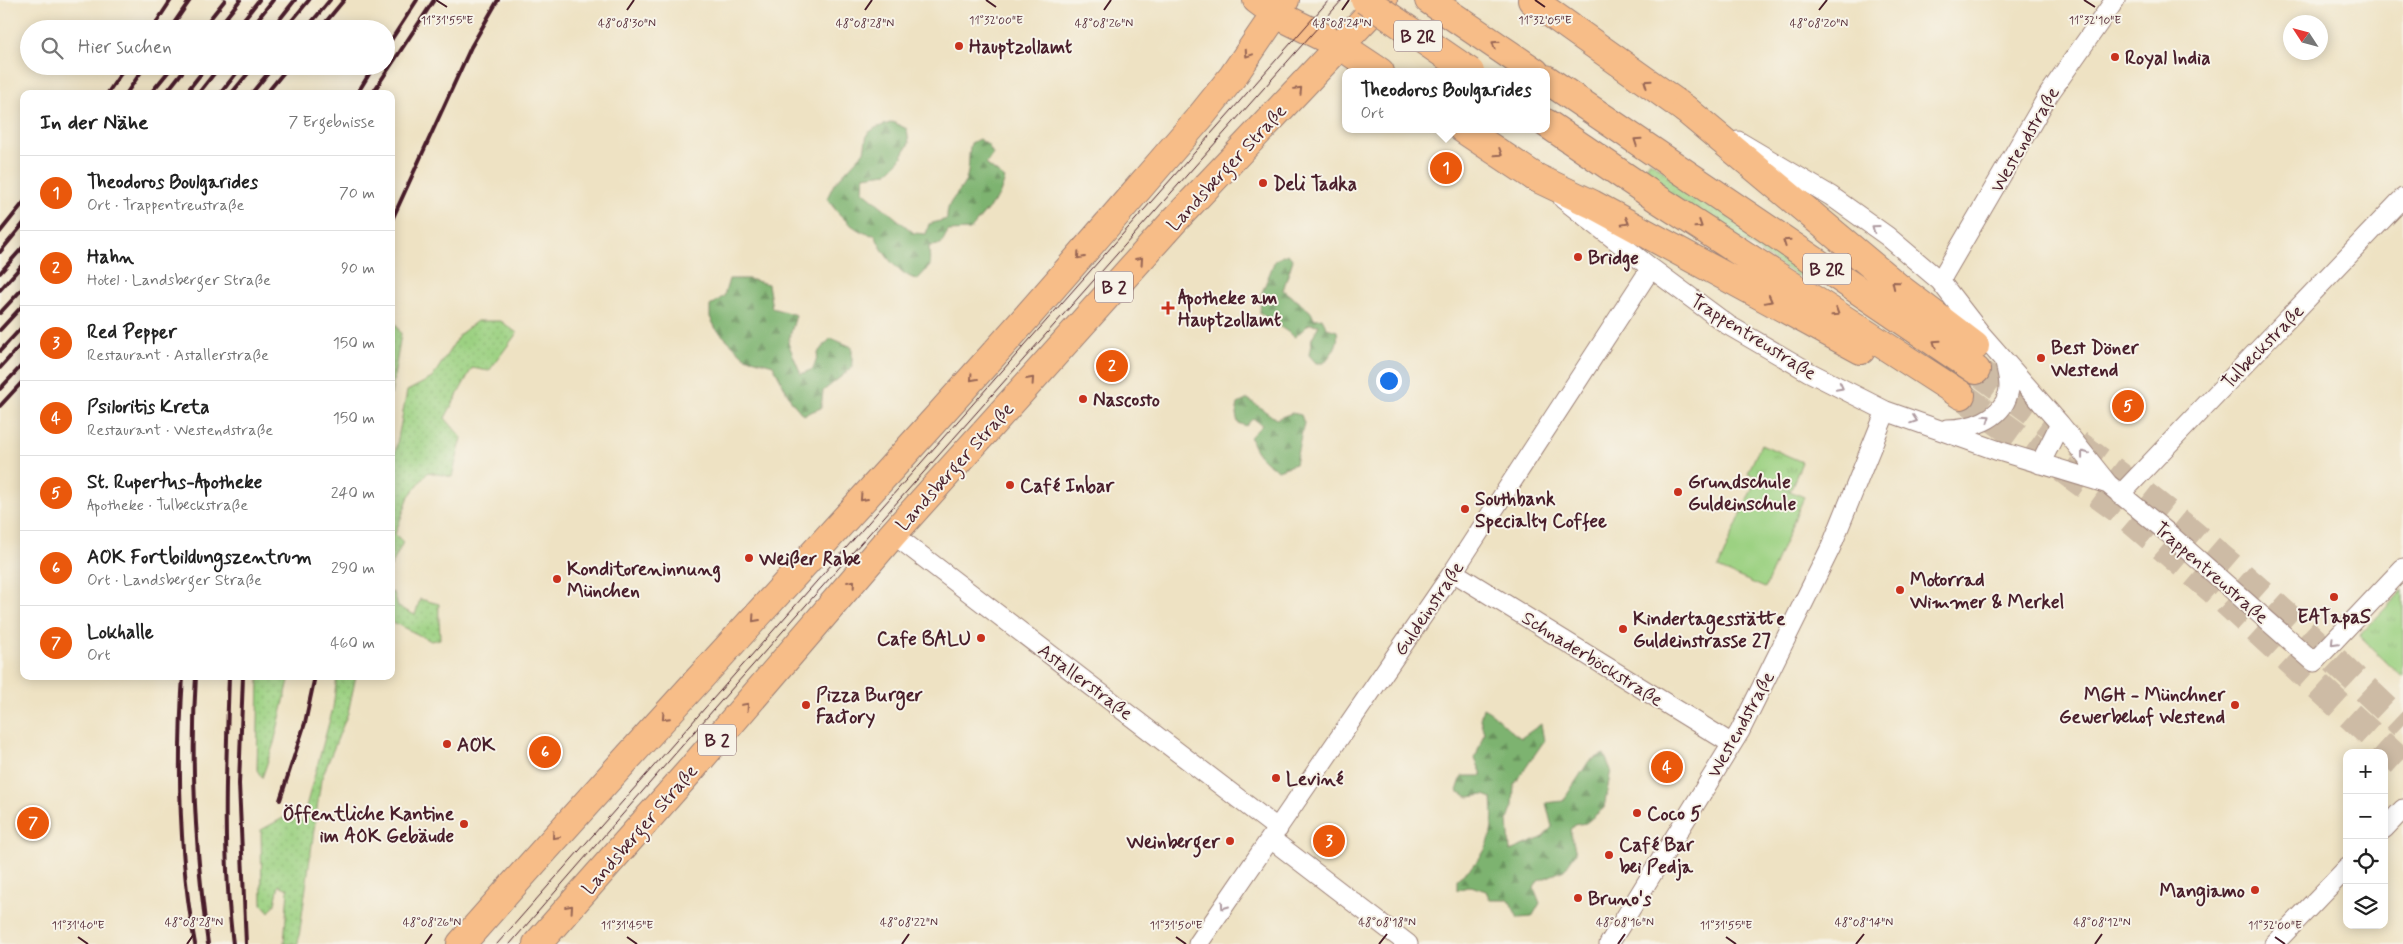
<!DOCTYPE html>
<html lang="de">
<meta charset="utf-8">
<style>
body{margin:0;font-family:Mynerve,sans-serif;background:#f2f2f2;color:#222}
.controls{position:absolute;right:15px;bottom:15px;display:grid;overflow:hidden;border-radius:10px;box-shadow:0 2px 12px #0003}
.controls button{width:45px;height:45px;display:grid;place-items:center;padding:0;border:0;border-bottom:1px solid #e0e0e0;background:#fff;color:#222;font:25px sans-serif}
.compass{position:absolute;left:2283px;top:15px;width:45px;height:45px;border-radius:50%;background:#fff;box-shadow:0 2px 12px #0003;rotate:306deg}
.you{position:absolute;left:1388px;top:380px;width:18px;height:18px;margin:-12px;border:4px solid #fff;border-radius:50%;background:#1a73e8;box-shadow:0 0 0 8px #1a73e833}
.badge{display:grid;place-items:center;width:32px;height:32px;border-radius:50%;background:#ea580c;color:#fff;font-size:16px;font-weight:700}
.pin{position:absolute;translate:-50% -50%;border:2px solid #fff;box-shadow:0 1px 5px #0006}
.popup{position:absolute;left:1342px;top:68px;width:208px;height:65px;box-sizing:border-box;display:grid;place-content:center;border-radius:10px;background:#fff;filter:drop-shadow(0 1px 4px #0005);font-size:16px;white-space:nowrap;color:#767676}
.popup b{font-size:19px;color:#222}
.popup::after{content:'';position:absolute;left:50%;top:100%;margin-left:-10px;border:10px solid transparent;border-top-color:#fff}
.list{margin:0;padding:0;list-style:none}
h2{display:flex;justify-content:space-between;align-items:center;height:65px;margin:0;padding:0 20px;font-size:21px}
h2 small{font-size:16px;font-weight:400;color:#767676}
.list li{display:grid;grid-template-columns:32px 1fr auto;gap:15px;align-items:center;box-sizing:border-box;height:75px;padding:0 20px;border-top:1px solid #e0e0e0}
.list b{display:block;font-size:19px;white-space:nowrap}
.list p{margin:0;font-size:16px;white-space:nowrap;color:#767676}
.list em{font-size:16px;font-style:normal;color:#767676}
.icon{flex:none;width:28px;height:28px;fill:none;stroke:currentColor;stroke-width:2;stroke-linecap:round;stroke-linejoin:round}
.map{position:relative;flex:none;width:2403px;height:944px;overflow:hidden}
.search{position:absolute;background:#fff;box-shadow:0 2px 12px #0003;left:20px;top:20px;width:375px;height:55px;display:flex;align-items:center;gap:12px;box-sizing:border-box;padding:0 18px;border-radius:28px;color:#767676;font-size:19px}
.panel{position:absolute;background:#fff;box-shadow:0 2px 12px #0003;left:20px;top:90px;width:375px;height:590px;border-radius:10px}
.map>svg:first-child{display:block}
</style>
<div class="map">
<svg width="2403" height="944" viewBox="0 0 2403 944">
<defs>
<pattern id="grass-dots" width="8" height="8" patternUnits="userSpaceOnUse" patternTransform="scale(1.25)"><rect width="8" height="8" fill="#9cd182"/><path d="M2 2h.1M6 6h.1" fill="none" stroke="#88b370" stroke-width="1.8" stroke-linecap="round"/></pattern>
<pattern id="forest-firs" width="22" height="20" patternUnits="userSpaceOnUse" patternTransform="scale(1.25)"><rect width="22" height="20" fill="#7db370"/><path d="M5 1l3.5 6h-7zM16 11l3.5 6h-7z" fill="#68915c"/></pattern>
<pattern id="park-tufts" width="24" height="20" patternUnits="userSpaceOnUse" patternTransform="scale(1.25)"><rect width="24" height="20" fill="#9cd182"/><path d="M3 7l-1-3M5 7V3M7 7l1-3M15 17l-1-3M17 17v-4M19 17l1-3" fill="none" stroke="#88b370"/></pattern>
</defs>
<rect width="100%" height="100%" fill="#f7f3e8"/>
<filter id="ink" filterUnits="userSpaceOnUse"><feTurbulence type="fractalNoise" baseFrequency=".02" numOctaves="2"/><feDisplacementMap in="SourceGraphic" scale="10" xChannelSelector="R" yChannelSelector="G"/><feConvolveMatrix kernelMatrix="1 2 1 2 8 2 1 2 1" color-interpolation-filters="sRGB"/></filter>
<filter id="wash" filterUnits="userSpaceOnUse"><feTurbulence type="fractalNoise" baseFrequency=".0096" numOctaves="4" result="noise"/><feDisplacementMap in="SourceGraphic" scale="20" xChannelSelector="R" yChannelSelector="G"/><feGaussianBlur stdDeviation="1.12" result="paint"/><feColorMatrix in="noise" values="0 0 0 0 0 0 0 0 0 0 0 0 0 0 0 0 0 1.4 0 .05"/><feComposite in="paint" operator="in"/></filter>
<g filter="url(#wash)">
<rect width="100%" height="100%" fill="#eee2c3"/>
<path fill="url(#grass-dots)" stroke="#737856" d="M1650,161L1805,268L1798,277L1641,175Z
M477,321H501L517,333L489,371L472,368L445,418L462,438L452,477L428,472L409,496L395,534L403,542L391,567V454H395L407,391L432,378L460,334Z
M395,323L401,334L391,395V326Z
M391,592L394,593L398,607L415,615L420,599L439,604C438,616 440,627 440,639L431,641L391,621Z
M259,676H290L274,743L262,778L257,770Z
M337,676H356L348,713L321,780L298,944H284L288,889L279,885L275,904L269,912L262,904L261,830L285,817L302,821L333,708Z"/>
<path fill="url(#forest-firs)" stroke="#64694e" d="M893,122L907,129L909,143L900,160L887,173L864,176L863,191L914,233L926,234L929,224L947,219C946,201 957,197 965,182C971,168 967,157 971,143L979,139L988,145L993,154L986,164L1005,179L999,196L970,230L948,231L941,245L929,246L930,266L917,280C896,272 884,256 875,235C857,235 836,213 827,198L834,184L864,152L867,134L875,128Z
M1288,254L1293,260L1283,290L1310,311L1315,319L1322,318L1327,328L1337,331C1340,344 1332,353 1324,363H1316L1309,355L1312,338L1319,325L1309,324L1295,337L1260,313L1261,295L1275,260Z
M729,279H748L768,284L772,308L796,315L788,343L801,374L813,369L819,351L831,338L852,347V368L823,391L821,408L803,415L792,402L773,365L745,357L716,329L710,317V306L724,296Z
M1248,399L1276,419L1292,413L1301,415L1304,423L1295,464L1278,470C1263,461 1255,453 1250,437L1262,425L1253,418L1246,426L1238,423L1236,414L1238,404Z
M1483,708C1499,716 1506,729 1521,738L1541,724L1544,741L1514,785L1513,806L1508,820L1510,851L1542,838L1552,827L1546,803L1563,801L1589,761L1604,754L1611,770L1604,808L1586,823L1574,825L1570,830L1576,853L1564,870L1538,881L1534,888L1540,903L1532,917L1518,918L1509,900H1490L1486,891L1471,886L1457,890V879C1489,855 1495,837 1492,798L1484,795L1469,797L1457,791L1462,776H1483L1475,759L1484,733L1480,719Z"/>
<path fill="url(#park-tufts)" stroke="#737856" d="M1761,444L1802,462L1790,491L1748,473Z
M2403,590V678L2359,636Z"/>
<path fill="#9cd182" stroke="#737856" d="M1757,477L1804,497L1765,588L1718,568Z"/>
</g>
<g filter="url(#ink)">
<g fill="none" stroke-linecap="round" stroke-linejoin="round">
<path stroke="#cdbba5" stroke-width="28" stroke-dasharray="28 14" stroke-linecap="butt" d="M1976,370C2029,409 2083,447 2134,487C2229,560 2317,643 2403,725
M1961,395L2119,510L2212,589L2403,764"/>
<g stroke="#9c8077" stroke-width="21">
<path id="minor" d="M1738,141L1831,196L1887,236L1940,281L1981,334L2060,424L2108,484L2168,533L2314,662L2403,568
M1563,199L1651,268L1728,325L1809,372L1886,411L1999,451L2108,484
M1940,281L2049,94L2115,0
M1947,429C1970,429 2001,420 2008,394C2011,384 2007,373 2005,363
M2040,464L2060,424
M2120,495L2403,198
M893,534L1278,829
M1453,572L1732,744
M2384,829L2403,809
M1271,839L1408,944
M1198,944L1453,572L1651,268
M1609,944L1740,731L1831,547L1886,411
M2274,944L2347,868"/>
</g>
<g stroke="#9c8077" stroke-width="30">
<path id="primary" d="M1532,0L1685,109
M1276,14L1341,46L1380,72
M1463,129L1535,177
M461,944C633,748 811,559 985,364C1058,283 1129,199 1201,116L1233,76L1285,0
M537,944L689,772L893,534L1174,221L1383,0"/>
</g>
<g stroke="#9c8077" stroke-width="30">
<path id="trunk" d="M1257,0L1276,14
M1429,0L1535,72
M1546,79L1976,370
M1685,109L1899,288L1975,346
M1546,123L1658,199L1961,395
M1535,177L1592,204L1861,350"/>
</g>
<use href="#minor" stroke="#fff" stroke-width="19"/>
<use href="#primary" stroke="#f7bd88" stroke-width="28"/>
<use href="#trunk" stroke="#f7bd88" stroke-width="28"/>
<path stroke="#4a1f2b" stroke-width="1" d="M497,944L1329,0
M510,944L721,701L1342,0"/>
<path stroke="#4a1f2b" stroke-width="4" d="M152,29L171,0
M170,29L190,0
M202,29L225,0
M217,29L240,0
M236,29L259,0
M250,29L273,0
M272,29L295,0
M285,29L309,0
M306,29L330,0
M320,29L344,0
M386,48L417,0
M107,94L126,66
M126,94L145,66
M150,94L173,66
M165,94L187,66
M185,94L207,66
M198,94L220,66
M220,94L242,66
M231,94L254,66
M251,94L274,66
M266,94L289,66
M357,94L374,66
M372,94L434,0
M391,222L471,47L498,0
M0,232L24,202
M0,252L24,223
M0,273L24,246
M0,290L24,263
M0,313L24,287
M0,330L24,304
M0,351L24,325
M0,368L24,341
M0,389L24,363
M0,406L24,380
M183,676C177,765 179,857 195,944
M196,676C190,765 196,856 208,944
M229,676C226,766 222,855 233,944
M243,676L239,784L246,944
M280,800L305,723L315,676"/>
<g stroke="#9c8077" stroke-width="30" stroke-linecap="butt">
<path id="trunk-bridge" d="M1365,0L1470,72"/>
</g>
<use href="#trunk-bridge" stroke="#f7bd88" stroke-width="28"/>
</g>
<defs><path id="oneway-chevron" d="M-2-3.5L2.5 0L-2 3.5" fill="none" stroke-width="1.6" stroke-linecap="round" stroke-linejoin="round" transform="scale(1.25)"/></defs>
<g stroke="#986655">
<use href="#oneway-chevron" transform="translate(1495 44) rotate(-146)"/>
<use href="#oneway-chevron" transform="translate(1248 54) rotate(124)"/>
<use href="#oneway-chevron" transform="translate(1647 83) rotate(-145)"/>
<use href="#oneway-chevron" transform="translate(1299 90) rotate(-46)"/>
<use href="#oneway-chevron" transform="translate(1637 141) rotate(-146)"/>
<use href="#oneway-chevron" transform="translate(1499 153) rotate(33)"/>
<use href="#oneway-chevron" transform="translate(1626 222) rotate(29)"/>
<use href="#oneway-chevron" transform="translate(1699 225) rotate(33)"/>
<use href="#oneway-chevron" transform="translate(1786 242) rotate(-146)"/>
<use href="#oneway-chevron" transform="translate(1080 256) rotate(131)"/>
<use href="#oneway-chevron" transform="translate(1140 260) rotate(-48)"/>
<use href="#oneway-chevron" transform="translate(1895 284) rotate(-141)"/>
<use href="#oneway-chevron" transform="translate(1769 300) rotate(28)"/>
<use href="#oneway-chevron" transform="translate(1836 313) rotate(33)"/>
<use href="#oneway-chevron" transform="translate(1936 343) rotate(-146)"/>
<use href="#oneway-chevron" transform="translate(973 378) rotate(132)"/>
<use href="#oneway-chevron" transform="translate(1031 380) rotate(-48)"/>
<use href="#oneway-chevron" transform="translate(863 498) rotate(132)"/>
<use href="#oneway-chevron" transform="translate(852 583) rotate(-49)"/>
<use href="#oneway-chevron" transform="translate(755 619) rotate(132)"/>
<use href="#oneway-chevron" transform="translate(746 706) rotate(-49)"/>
<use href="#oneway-chevron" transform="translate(665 717) rotate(133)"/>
<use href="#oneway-chevron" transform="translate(555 836) rotate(131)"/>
<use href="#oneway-chevron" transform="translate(570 908) rotate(-48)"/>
</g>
<g stroke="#ae9aa0">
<use href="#oneway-chevron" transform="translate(1875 228) rotate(-144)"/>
<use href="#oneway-chevron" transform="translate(1840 387) rotate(27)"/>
<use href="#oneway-chevron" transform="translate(1987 418) rotate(-34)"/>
<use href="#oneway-chevron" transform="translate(1914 420) rotate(19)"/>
<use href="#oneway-chevron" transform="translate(2084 454) rotate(-128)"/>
<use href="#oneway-chevron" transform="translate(2334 642) rotate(134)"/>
<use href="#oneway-chevron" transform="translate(1224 906) rotate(125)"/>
</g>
</g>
<path fill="none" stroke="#4a1f2b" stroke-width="2" d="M436,0L447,7M986,0L996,7M1535,0L1545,7M2084,0L2095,7M627,10L634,0M865,10L872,0M1104,10L1111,0M1342,10L1349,0M1819,10L1827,0M78,937L88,944M627,937L637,944M1176,937L1186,944M1726,937L1736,944M2275,937L2285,944M187,944L194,934M425,944L432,934M902,944L909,934M1379,944L1387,934M1618,944L1625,934M1856,944L1864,934M2095,944L2102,934"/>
<g fill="#c8321e" stroke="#f7f3e8" stroke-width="2">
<circle cx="959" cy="46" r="5"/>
<circle cx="2115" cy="57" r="5"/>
<circle cx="1263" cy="183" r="5"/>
<circle cx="1578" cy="257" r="5"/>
<path d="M1165.5 300.5h5v5h5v5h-5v5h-5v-5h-5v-5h5z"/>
<circle cx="2041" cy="358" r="5"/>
<circle cx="1083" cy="399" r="5"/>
<circle cx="1010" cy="485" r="5"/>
<circle cx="1678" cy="492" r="5"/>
<circle cx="1465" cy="509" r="5"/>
<circle cx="749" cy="558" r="5"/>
<circle cx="557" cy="579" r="5"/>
<circle cx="1900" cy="590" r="5"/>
<circle cx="2334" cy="597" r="5"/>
<circle cx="1623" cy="629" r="5"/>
<circle cx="981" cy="638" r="5"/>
<circle cx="806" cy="705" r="5"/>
<circle cx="2235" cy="705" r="5"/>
<circle cx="447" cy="744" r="5"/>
<circle cx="1276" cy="778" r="5"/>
<circle cx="1637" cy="813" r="5"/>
<circle cx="464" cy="824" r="5"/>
<circle cx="1230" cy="841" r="5"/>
<circle cx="1609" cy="855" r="5"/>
<circle cx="2255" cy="890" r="5"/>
<circle cx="1578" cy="898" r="5"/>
</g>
<g text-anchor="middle" stroke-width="4" stroke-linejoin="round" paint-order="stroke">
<g fill="#f7f3e8" stroke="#7e5f64" stroke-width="1">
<rect x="1394" y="20.5" width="48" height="31" rx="4"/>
<rect x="1803" y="253.5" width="48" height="31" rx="4"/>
<rect x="1095" y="271.5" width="38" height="31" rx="4"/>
<rect x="698" y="724.5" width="38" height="31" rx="4"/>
</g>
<g font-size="18" font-weight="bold" fill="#4a1f2b">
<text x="1418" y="42">B 2R</text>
<text x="1827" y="275">B 2R</text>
<text x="1114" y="293">B 2</text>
<text x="717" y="746">B 2</text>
</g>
<g font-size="19" font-weight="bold" fill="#4a1f2b" stroke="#f7f3e8" text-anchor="start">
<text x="969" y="53">Hauptzollamt</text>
<text x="2125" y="64">Royal India</text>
<text x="1273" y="190">Deli Tadka</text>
<text x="1588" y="264">Bridge</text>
<text x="1178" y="304">Apotheke am<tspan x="1178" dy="22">Hauptzollamt</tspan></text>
<text x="2051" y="354">Best Döner<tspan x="2051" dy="22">Westend</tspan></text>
<text x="1093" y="406">Nascosto</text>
<text x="1688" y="488">Grundschule<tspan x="1688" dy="22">Guldeinschule</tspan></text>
<text x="1020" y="492">Café Inbar</text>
<text x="1475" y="505">Southbank<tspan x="1475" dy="22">Specialty Coffee</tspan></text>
<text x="759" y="565">Weißer Rabe</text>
<text x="567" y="575">Konditoreninnung<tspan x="567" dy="22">München</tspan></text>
<text x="1910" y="586">Motorrad<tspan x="1910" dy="22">Wimmer &amp; Merkel</tspan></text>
<text x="2334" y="623" text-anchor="middle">EATapaS</text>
<text x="1633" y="625">Kindertagesstätte<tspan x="1633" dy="22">Guldeinstrasse 27</tspan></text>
<text x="971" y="645" text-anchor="end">Cafe BALU</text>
<text x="816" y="701">Pizza Burger<tspan x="816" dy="22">Factory</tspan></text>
<text x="2225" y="701" text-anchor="end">MGH - Münchner<tspan x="2225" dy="22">Gewerbehof Westend</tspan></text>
<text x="457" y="751">AOK</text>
<text x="1286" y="785">Leviné</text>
<text x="454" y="820" text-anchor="end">Öffentliche Kantine<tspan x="454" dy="22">im AOK Gebäude</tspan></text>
<text x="1647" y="820">Coco 5</text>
<text x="1220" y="848" text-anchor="end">Weinberger</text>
<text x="1619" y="851">Café Bar<tspan x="1619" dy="22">bei Pedja</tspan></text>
<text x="2245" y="897" text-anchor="end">Mangiamo</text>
<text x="1588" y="905">Bruno's</text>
</g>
<g font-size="19" fill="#4a1f2b" stroke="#f7f3e8">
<text transform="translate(2024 139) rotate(-60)" y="7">Westendstraße</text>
<text transform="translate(1226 167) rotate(-47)" y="7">Landsberger Straße</text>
<text transform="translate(1754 336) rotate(32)" y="7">Trappentreustraße</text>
<text transform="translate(2262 346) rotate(-46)" y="7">Tulbeckstraße</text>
<text transform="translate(954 466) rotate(-48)" y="7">Landsberger Straße</text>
<text transform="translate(2212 572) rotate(41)" y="7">Trappentreustraße</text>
<text transform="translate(1428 608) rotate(-56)" y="7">Guldeinstraße</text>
<text transform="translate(1593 658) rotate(32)" y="7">Schnaderböckstraße</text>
<text transform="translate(1086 681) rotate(37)" y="7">Astallerstraße</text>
<text transform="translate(1740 724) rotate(-61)" y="7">Westendstraße</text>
<text transform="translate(639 829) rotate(-49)" y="7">Landsberger Straße</text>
</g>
</g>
<g font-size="12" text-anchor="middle" fill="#4a1f2b" stroke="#f7f3e8" stroke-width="4" stroke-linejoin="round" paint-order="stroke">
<text x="996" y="24">11°32'00"E</text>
<text x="447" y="24">11°31'55"E</text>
<text x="1545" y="24">11°32'05"E</text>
<text x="2095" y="24">11°32'10"E</text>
<text x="627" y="27">48°08'30"N</text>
<text x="865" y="27">48°08'28"N</text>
<text x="1104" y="27">48°08'26"N</text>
<text x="1342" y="27">48°08'24"N</text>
<text x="1819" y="27">48°08'20"N</text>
<text x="194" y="926">48°08'28"N</text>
<text x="432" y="926">48°08'26"N</text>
<text x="909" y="926">48°08'22"N</text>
<text x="1387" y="926">48°08'18"N</text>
<text x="1625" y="926">48°08'16"N</text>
<text x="1864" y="926">48°08'14"N</text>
<text x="2102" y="926">48°08'12"N</text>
<text x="78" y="929">11°31'40"E</text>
<text x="627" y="929">11°31'45"E</text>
<text x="1176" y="929">11°31'50"E</text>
<text x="1726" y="929">11°31'55"E</text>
<text x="2275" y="929">11°32'00"E</text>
</g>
</svg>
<div class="controls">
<button>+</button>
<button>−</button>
<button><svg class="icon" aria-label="locate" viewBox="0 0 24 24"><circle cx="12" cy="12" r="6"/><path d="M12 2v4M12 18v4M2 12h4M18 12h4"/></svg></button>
<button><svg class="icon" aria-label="layers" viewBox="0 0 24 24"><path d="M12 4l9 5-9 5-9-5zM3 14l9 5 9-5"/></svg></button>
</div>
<svg class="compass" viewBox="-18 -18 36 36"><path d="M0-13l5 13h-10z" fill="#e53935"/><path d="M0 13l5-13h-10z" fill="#767676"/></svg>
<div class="you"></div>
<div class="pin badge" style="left:1446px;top:168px">1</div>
<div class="popup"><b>Theodoros Boulgarides</b>Ort</div>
<div class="pin badge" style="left:1112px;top:366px">2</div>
<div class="pin badge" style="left:1329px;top:841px">3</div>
<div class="pin badge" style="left:1667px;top:767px">4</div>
<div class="pin badge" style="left:2128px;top:406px">5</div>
<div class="pin badge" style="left:545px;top:752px">6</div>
<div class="pin badge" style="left:33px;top:823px">7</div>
<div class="search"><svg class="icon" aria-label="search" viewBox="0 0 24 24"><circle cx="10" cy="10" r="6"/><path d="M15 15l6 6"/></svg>Hier suchen</div>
<section class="panel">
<h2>In der Nähe<small>7 Ergebnisse</small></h2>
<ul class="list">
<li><span class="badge">1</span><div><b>Theodoros Boulgarides</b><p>Ort · Trappentreustraße</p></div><em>70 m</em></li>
<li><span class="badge">2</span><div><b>Hahn</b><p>Hotel · Landsberger Straße</p></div><em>90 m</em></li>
<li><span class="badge">3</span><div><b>Red Pepper</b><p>Restaurant · Astallerstraße</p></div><em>150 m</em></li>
<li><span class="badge">4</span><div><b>Psiloritis Kreta</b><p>Restaurant · Westendstraße</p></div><em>150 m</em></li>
<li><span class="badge">5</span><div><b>St. Rupertus-Apotheke</b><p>Apotheke · Tulbeckstraße</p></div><em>240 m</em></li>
<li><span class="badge">6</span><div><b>AOK Fortbildungszentrum</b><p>Ort · Landsberger Straße</p></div><em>290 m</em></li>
<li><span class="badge">7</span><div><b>Lokhalle</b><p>Ort</p></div><em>460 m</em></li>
</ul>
</section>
</div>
